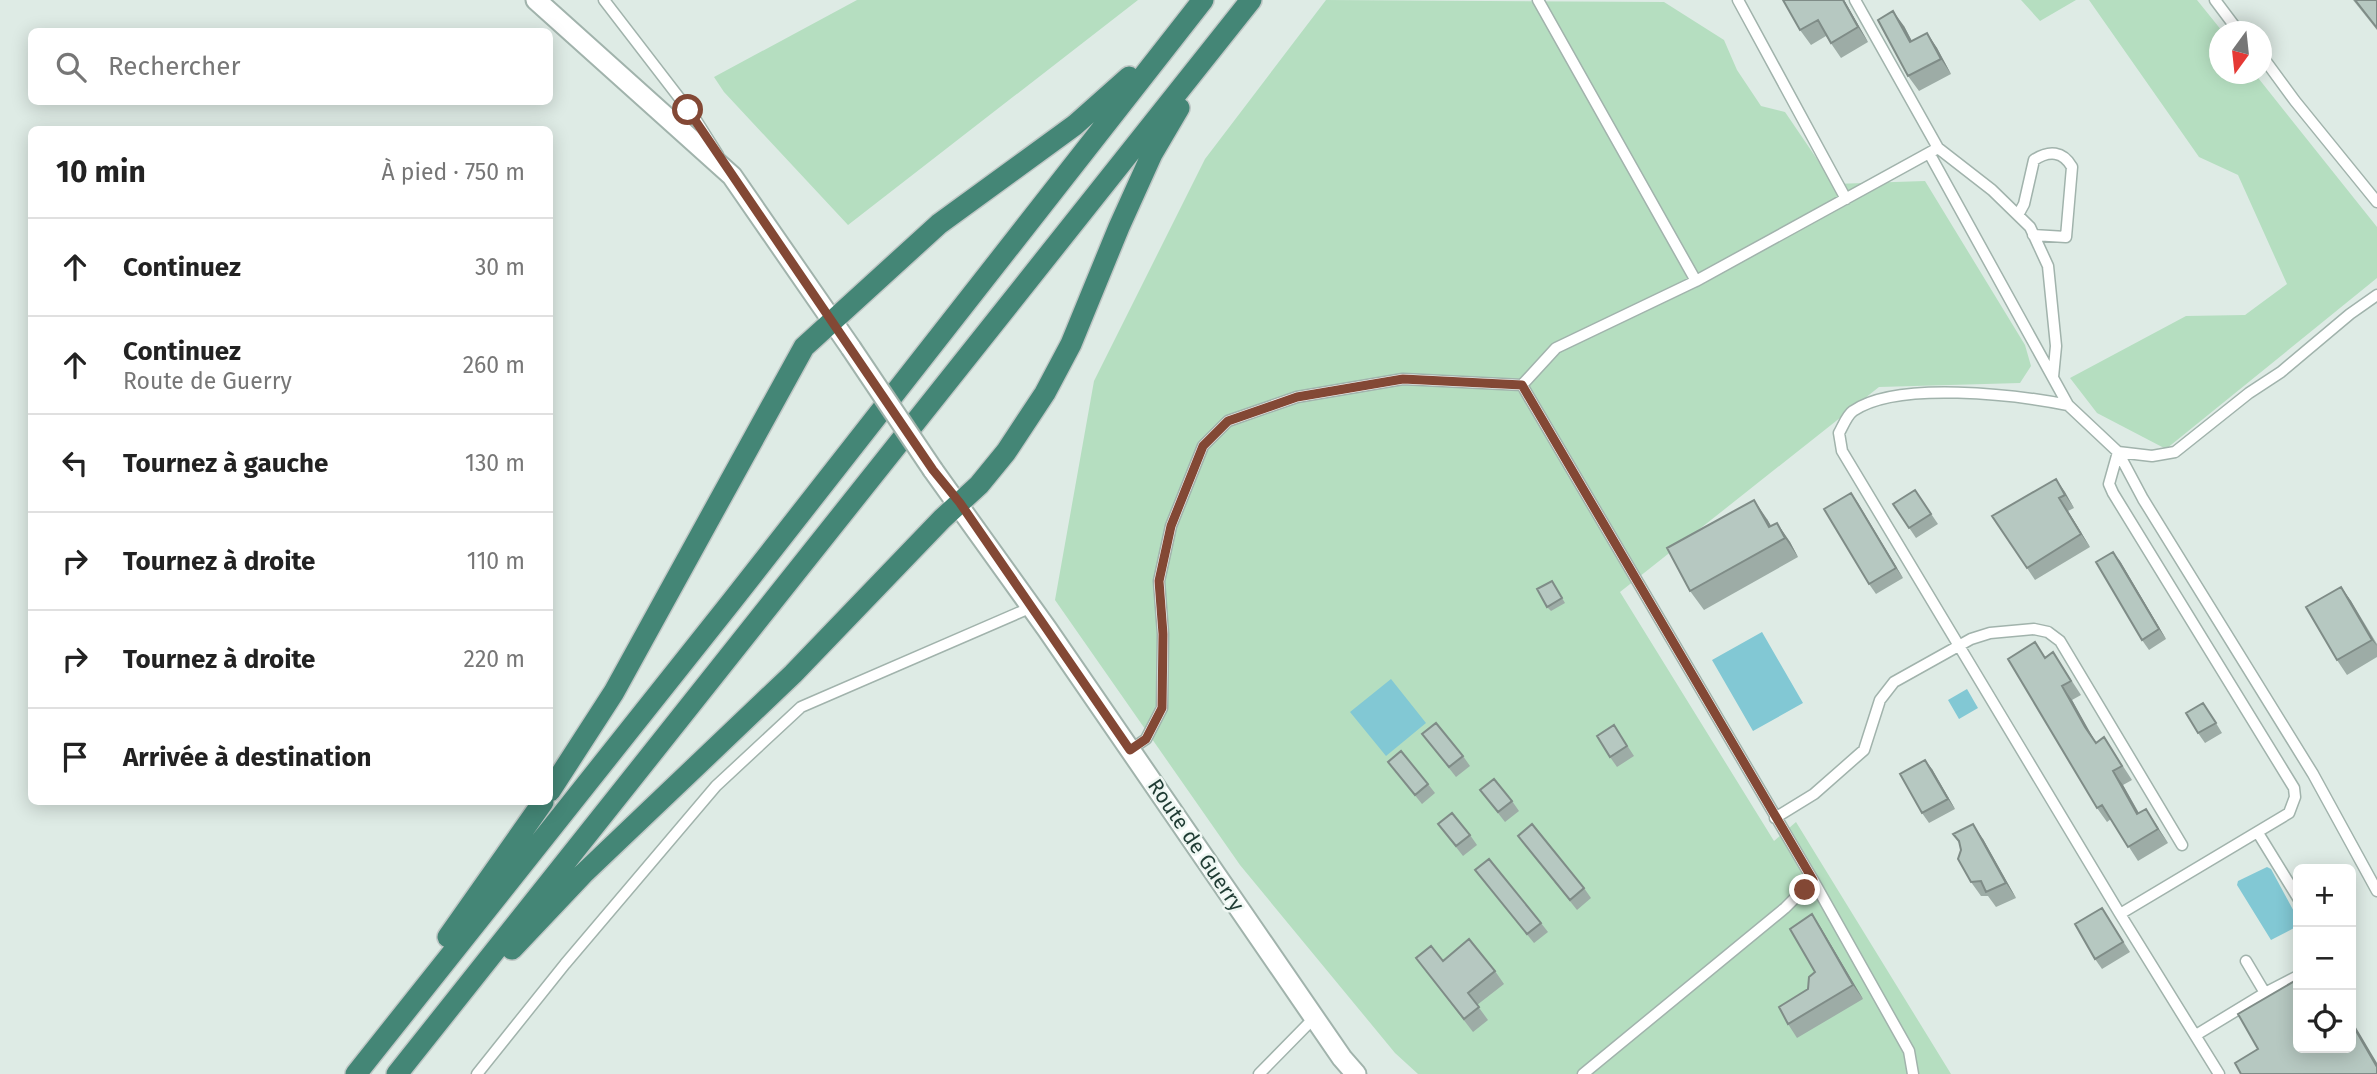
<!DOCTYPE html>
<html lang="fr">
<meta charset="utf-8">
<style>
body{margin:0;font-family:"Fira Sans",sans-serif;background:#f6f6f6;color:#222}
.controls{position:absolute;right:21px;bottom:21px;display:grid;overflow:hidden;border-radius:10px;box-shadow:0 4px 18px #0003}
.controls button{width:63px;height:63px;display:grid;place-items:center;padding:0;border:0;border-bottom:2px solid #e0e0e0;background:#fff;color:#222;font:35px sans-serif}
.compass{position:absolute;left:2209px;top:21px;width:63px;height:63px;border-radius:50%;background:#fff;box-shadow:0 4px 18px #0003;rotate:195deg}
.stop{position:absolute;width:21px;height:21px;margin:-16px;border:5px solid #834835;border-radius:50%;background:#fff}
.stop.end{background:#834835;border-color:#fff;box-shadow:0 2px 7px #0008}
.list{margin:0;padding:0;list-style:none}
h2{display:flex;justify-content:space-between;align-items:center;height:91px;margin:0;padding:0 28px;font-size:30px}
h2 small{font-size:23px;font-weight:400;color:#767676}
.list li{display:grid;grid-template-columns:46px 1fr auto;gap:21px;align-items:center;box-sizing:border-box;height:98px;padding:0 28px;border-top:2px solid #e0e0e0}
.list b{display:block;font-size:26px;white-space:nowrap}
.list p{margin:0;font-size:23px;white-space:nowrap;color:#767676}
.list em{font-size:23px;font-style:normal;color:#767676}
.icon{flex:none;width:38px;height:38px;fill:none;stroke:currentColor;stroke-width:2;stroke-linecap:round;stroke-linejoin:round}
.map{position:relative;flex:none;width:2377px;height:1074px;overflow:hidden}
.search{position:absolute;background:#fff;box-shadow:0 4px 18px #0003;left:28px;top:28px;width:525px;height:77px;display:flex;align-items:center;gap:18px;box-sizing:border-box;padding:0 24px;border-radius:10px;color:#767676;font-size:26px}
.panel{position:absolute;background:#fff;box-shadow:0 4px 18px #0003;left:28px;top:126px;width:525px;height:679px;border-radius:10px}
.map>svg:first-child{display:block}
</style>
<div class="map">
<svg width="2377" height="1074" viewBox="0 0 2377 1074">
<rect width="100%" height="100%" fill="#deebe5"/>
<path fill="#b5dec0" d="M857,0H1138L848,225L724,92L714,77Z
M1326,0L1664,2L1724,40L1737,70L1761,106L1785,112L1834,184L1925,181L2025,345L2031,366L2020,383L1879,387L1620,592L1774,841L1796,822L1951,1074H1418L1395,1053L1240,865L1055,600L1094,381L1205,159Z
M2021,0H2076L2040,21Z
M2089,0H2197L2222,31L2220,32V74H2255L2377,227V278L2166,449L2097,413L2070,378L2186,316L2245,315L2287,284L2238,175L2199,157Z"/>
<path fill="#82c8d4" d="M1762,632L1803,703L1753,731L1712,660Z
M1391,679L1426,723L1386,756L1350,712Z
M1967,689L1978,708L1959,719L1948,700Z
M2267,867L2271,869L2298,919L2296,927L2271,940L2237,885L2238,881Z"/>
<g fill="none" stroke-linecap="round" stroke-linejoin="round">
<g stroke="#a1b3ac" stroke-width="13">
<path id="service" d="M604,0L694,117L718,155
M1538,0L1696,281
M1738,0L1846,199
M1855,0L1938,148L1992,190L2030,227L2048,266L2056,346L2053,377
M2215,0L2239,32
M2262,56L2295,101L2377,202
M1929,153L2068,405L2118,452L2143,499L2313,774L2377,891
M2018,215L2024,204L2034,160C2049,150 2063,151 2072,167L2066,237L2033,235
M1522,385L1813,880L1785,908L1583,1074
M2068,405C2017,395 1897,380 1853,411C1847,415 1843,426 1839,433L1842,451L2120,914L2219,1074
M1130,750L1146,739L1162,708L1163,634L1159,581L1171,526L1203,446L1228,421L1297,397L1403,379L1522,385L1556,348L1696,281L1938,148
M1775,818L1814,794L1864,750L1880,700L1894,682L1971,639L1990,633L2034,629L2048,632L2060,641L2182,845
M2258,833L2298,898
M1813,880L1909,1051L1913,1074
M2120,914L2289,813L2295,797L2294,788L2113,493L2109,484L2118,452L2152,456L2175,452L2249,393L2281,372L2350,314L2377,295
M2265,993L2298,976
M2196,1035L2265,993L2246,961
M477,1074L565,964L716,786L801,707L1032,607
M1259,1074L1314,1018"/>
</g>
<g stroke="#a1b3ac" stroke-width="23">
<path id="minor" d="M536,0L732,176L851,348
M933,470L1047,629L1342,1058L1356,1074"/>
</g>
<g stroke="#c0c8c6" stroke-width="24">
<path id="trunk" d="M550,791L614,692L804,347L939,224L1075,125L1129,77
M448,937L543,802
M512,949L583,874L793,674L942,519L979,485L1006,452L1045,393L1071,344L1119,227L1152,154L1179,108
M356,1074L732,601L1203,0
M397,1074L1251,0"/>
</g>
<use href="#service" stroke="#fff" stroke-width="10"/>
<use href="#minor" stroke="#fff" stroke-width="19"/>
<use href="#trunk" stroke="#448676" stroke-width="21"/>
<g stroke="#a1b3ac" stroke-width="23" stroke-linecap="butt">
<path id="minor-bridge" d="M851,348L933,470"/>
</g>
<use href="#minor-bridge" stroke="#fff" stroke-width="19"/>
</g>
<path fill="#9daca6" d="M1783,0H1844L1868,42L1841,58L1826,36L1811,45L1800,30Z
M2353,0H2377V30Z
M1904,26L1912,41L1927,33L1937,48L1951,74L1919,91L1908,76Z
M2056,479L2074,508L2068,511L2090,547L2035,580L1992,516Z
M1915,490L1938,524L1916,538L1893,504Z
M1851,493L1903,578L1876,594L1869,584Z
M1767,519L1771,526L1777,523L1790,542L1798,557L1704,610L1690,591Z
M2120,561L2166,639L2149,650L2142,640Z
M1555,586L1565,603L1551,611L1547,607Z
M2341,587L2351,601L2377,644V657L2347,675L2337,660Z
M2053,652L2081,695L2072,700L2094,741L2096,743L2104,737L2132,780L2123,785L2139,813L2155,823L2168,843L2138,861L2111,819L2107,822L2097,808L2045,657Z
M2210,713L2222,733L2205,743L2198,733Z
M1614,725L1634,756L1617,767L1610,757Z
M1422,734L1463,756L1470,766L1456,777Z
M1388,762L1428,784L1435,793L1422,804Z
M1932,769L1955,809L1929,823L1922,813Z
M1480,790L1512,801L1519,811L1505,822Z
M1438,824L1470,835L1477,845L1463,856Z
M1953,834L1983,839L2016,898L1996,907L1988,896H1981L1971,882L1959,843Z
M1518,836L1584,888L1591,898L1577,910Z
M1475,870L1541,923L1548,932L1534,943Z
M2102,908L2130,952L2102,969L2095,959Z
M1812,914L1821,928L1863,999L1797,1038L1788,1024L1808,989L1815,972Z
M1416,958L1443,961L1495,971L1504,984L1477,1005L1488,1020L1473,1032Z"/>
<path fill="#7f8c87" d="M1843,0H1844L1868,42L1858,27Z
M1893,11L1904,26L1920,57L1910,42Z
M1927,33L1937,48L1951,74L1941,59Z
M2056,479L2065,492L2074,508L2065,495Z
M1851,493L1858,503L1903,578L1896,568Z
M2059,498L2068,511L2090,547L2081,534Z
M1754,500L1767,519L1780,541L1769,527Z
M1777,523L1790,542L1798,557L1785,538Z
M2113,552L2120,561L2166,639L2159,629Z
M2341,587L2351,601L2377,646L2372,640Z
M2062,686L2072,700L2095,741L2085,727Z
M1925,760L1932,769L1955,809L1948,799Z
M2113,771L2123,785L2147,828L2137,814Z
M2146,809L2155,823L2168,843L2158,829Z
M1973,824L1983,839L2016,898L2006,883Z
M1812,914L1821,928L1863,999L1853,985Z
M2351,1019L2377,1063V1067L2351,1022Z"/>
<path fill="#b6c8c1" stroke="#7f8c87" stroke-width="2" d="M1783,0H1843L1858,27L1831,43L1818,20L1800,30Z
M2355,0H2377V28Z
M1893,11L1910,42L1927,33L1941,59L1908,76L1878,20Z
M2056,479L2065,495L2059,498L2081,534L2027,568L1992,516Z
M1915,490L1931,514L1909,528L1893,504Z
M1851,493L1896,568L1869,584L1824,509Z
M1754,500L1769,527L1777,523L1785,538L1690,591L1667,548Z
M2113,552L2159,629L2142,640L2096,562Z
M1552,581L1562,598L1547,607L1537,589Z
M2341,587L2372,640L2337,660L2306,607Z
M2035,642L2045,658L2053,652L2071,681L2062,686L2085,727L2096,743L2104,737L2122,766L2113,771L2137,814L2146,809L2158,829L2128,847L2102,805L2097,808L2008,659Z
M2203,703L2216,723L2198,733L2186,713Z
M1436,723L1463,756L1449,767L1422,734Z
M1614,725L1627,746L1610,757L1597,736Z
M1401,751L1428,784L1415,795L1388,762Z
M1925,760L1948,799L1922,813L1900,774Z
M1494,779L1512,801L1498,812L1480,790Z
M1452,813L1470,835L1456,846L1438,824Z
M1532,824L1584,888L1570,900L1518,836Z
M1973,824L2006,883L1986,892L1981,881L1971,882L1958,859L1961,850L1959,841L1953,834Z
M1489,859L1541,923L1527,934L1475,870Z
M2102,908L2123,942L2095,959L2075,924Z
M1812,914L1853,985L1788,1024L1779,1007L1808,989L1809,977L1815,972L1790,929Z
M1469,939L1495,971L1468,993L1479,1007L1464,1019L1416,958L1431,946L1443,961Z
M2298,979V1048H2351V1022L2377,1067V1074H2241L2235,1063L2258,1049L2238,1014Z"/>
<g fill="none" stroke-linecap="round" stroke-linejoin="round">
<path stroke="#834835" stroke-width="9" d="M688,110L933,470L960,503L1130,750L1146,739L1162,708L1163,634L1159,581L1171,526L1203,446L1228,421L1297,397L1403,379L1522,385L1813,880L1805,890"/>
</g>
<g text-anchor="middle" stroke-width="5" stroke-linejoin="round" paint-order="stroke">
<g font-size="21" fill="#1f3b33" stroke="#eff7f3">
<text transform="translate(1196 845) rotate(56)" y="7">Route de Guerry</text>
</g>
</g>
</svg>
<div class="controls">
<button>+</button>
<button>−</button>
<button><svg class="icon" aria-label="locate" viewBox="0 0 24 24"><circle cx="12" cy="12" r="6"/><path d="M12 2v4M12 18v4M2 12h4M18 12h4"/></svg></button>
</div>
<svg class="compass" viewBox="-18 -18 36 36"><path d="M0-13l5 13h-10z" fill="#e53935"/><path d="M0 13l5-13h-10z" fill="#767676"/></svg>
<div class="stop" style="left:688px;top:110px"></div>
<div class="stop end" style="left:1805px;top:890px"></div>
<div class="search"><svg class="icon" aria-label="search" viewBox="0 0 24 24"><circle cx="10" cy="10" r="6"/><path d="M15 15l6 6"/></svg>Rechercher</div>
<section class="panel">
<h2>10 min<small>À pied · 750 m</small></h2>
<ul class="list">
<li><svg class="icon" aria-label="ahead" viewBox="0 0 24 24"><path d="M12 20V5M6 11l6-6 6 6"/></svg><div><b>Continuez</b></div><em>30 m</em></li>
<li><svg class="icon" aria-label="ahead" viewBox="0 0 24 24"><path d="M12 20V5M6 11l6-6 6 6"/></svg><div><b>Continuez</b><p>Route de Guerry</p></div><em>260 m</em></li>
<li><svg class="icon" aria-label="left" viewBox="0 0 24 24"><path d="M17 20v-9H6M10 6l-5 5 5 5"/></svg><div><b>Tournez à gauche</b></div><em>130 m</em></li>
<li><svg class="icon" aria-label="right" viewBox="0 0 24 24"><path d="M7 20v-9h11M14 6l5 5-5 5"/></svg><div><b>Tournez à droite</b></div><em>110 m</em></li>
<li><svg class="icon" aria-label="right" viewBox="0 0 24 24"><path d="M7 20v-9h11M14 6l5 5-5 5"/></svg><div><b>Tournez à droite</b></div><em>220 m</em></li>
<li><svg class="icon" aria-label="arrive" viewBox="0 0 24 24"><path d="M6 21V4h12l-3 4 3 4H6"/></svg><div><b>Arrivée à destination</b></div></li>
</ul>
</section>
</div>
